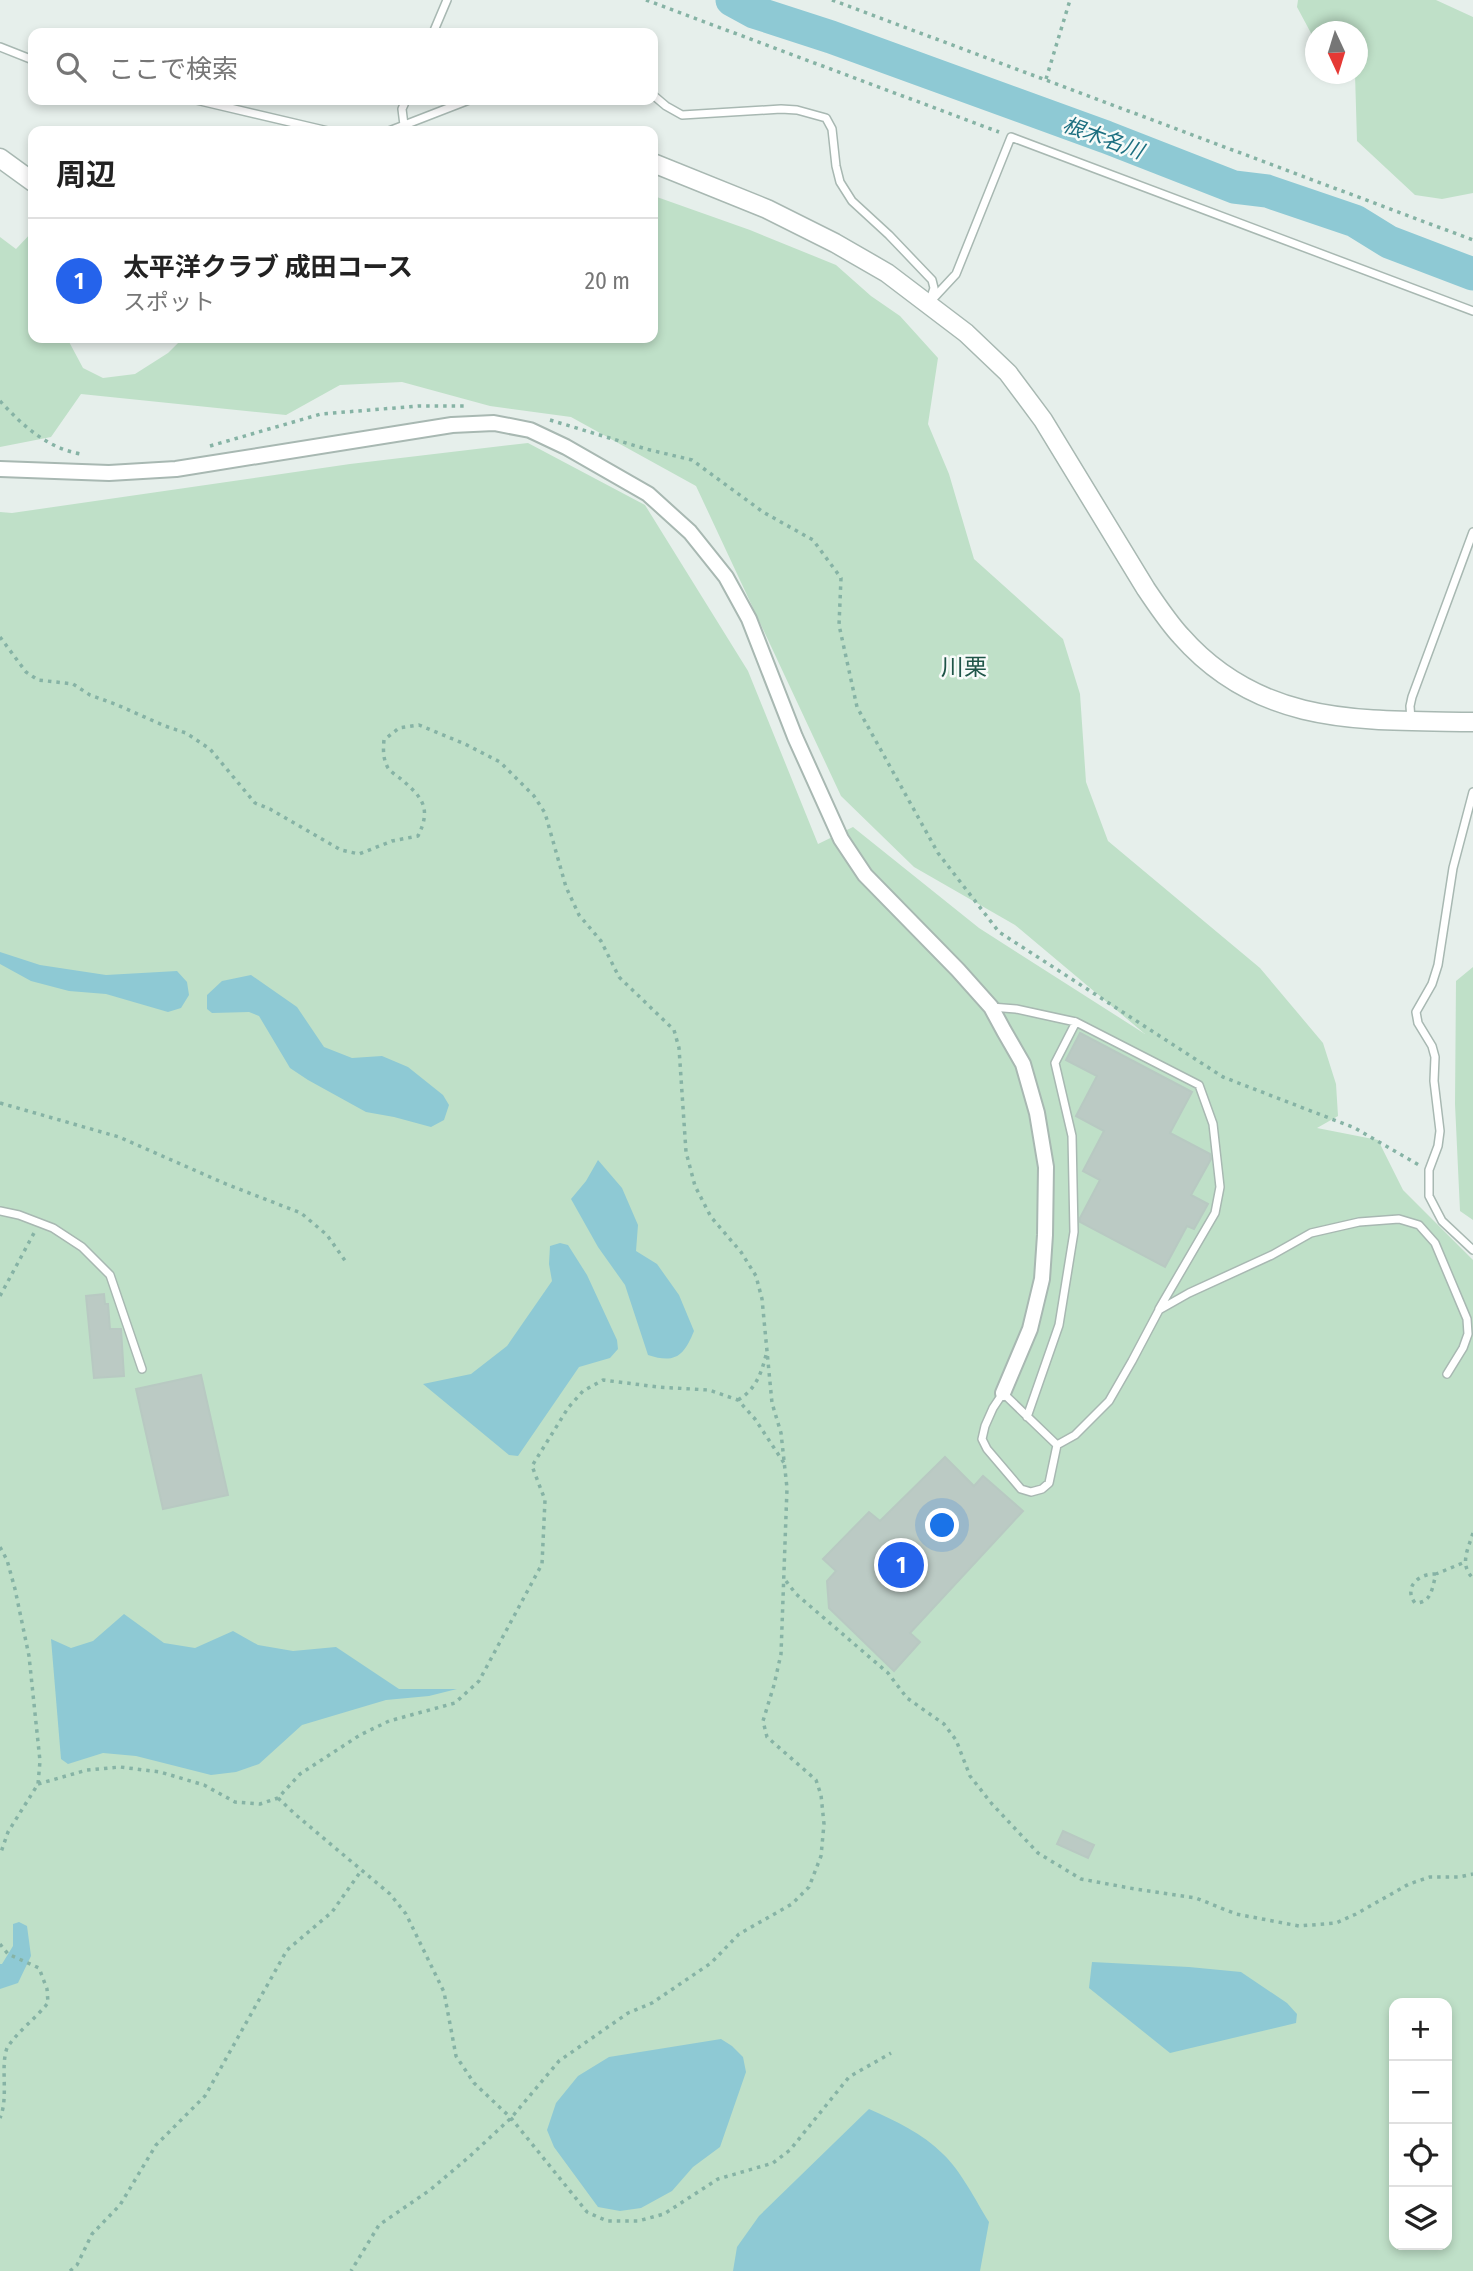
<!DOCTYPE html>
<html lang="ja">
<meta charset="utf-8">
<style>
body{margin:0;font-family:"Fira Sans Condensed","Noto Sans JP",sans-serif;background:#f2f2f2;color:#222}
.controls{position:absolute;right:21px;bottom:21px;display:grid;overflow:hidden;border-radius:14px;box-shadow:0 4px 10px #0003}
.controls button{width:63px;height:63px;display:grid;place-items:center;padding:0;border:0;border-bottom:2px solid #e0e0e0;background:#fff;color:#222;font:35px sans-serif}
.compass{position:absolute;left:1305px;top:21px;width:63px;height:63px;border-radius:50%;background:#fff;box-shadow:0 4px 10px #0003;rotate:176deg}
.you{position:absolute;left:943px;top:1526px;width:24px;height:24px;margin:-18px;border:5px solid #fff;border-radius:50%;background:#1a73e8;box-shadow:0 0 0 10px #1a73e833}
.badge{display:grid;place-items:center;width:46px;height:46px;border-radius:50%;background:#2563eb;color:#fff;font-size:23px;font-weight:700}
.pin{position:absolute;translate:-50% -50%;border:4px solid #fff;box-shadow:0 2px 7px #0006}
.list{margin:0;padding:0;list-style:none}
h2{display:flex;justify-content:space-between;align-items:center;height:91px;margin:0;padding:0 28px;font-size:30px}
h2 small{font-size:23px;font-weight:400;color:#767676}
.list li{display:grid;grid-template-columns:46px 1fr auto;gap:21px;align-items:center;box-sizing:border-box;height:126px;padding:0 28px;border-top:2px solid #e0e0e0}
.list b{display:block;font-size:26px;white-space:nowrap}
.list p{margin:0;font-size:23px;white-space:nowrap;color:#767676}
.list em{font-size:23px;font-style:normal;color:#767676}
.icon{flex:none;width:38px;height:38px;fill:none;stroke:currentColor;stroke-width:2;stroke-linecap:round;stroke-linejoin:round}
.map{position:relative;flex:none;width:1473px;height:2271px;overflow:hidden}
.search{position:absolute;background:#fff;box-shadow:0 4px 10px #0003;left:28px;top:28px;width:630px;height:77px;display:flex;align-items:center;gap:18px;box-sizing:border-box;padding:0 24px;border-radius:14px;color:#767676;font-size:26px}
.panel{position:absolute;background:#fff;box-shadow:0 4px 10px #0003;left:28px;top:126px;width:630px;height:217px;border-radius:14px}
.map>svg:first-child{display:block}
</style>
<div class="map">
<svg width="1473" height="2271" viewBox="0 0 1473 2271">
<rect width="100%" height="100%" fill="#e6efeb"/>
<path fill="#bfe0c8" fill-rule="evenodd" d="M1298,0H1436L1473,17V193L1442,199L1415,195L1357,141L1355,74H1358V32H1316L1315,37L1312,35L1297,7Z
M654,196L750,230L836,265L871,296L900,316L938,358L928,424L949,474L974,559L1063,639L1080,694L1086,782L1108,841L1260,968L1323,1043L1336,1084L1338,1116L1317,1128L1378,1140L1403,1190L1473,1260V2271H0V512L12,513L350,464L528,443L645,505L748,671L818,844L853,827L979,928L1145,1034L1015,925L914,867L841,796L696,486L571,417L490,406L402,382L340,385L286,415L81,394L51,437L0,447V237L16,249L33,231V338H67L83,368L103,378L135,374L168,353L183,338H653V198ZM1394,2003H1447V2245H1394Z
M1473,967V1220L1460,1211L1455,1104L1456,981Z"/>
<path fill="#8ec9d4" d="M0,952L40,965L106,975L177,971L187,982L189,995L181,1008L168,1012L106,994L69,991L31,981L0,964Z
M251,975L297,1007L324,1047L352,1058L382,1056L408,1067L443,1095L449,1105L444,1120L431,1127L394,1117L366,1112L308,1080L290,1068L259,1016L249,1012L212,1013L207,1009V995L222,981Z
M598,1160L622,1188L638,1225L636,1251L657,1264L679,1295L694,1331C684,1356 675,1364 648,1355L625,1285L598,1247L571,1199L586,1181Z
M560,1243L568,1245L587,1275L617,1340L618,1349L610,1358L579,1367L518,1456L509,1455L423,1384L471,1374L507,1346L552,1281L549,1264L550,1246Z
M124,1614L164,1643L195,1648L233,1631L258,1645L293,1651L336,1647L399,1689H457L429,1696L386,1700L302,1725L259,1764L236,1772L211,1775L136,1756L103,1753L68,1764L61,1759L51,1639L71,1648L93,1641Z
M19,1922L27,1926L31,1956L18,1983L0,1989V1964H2L13,1946V1924Z
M1092,1962L1189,1967L1241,1972L1287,2003L1297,2014L1296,2023L1170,2053L1089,1988Z
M721,2039L732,2046L743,2057L746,2072L720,2147L693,2167L672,2191L641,2208L620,2211L598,2207L554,2147L547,2130L556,2103L578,2076L609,2057Z
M869,2109C896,2121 922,2133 943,2154C961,2171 976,2201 989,2222L980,2271H733L737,2247L759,2216Z"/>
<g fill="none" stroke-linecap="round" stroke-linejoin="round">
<path stroke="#8ec9d4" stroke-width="33" d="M732,0L754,12L831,37L1106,137L1234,187L1267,191L1355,221L1389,242L1473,274"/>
</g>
<path fill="#bbcac4" stroke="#b8c9c2" stroke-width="2" d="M1080,1033L1192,1092L1170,1133L1210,1154L1211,1159L1191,1195L1208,1204L1194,1229L1187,1226L1165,1267L1080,1222V1218L1100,1180L1083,1171L1104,1131L1076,1116L1097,1076L1066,1060Z
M104,1294L105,1304H108L110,1329H121L124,1376L94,1378L86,1296Z
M201,1375L228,1495L163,1509L136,1389Z
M945,1457L974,1486L983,1476L1023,1511L910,1633L920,1642L894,1671L829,1608L827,1581L836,1571L823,1559L869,1512L880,1521Z
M1063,1831L1094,1845L1088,1858L1057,1844Z"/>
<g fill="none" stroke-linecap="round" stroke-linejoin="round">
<g stroke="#a8b8b2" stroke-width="10">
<path id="service" d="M433,33L447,0
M0,47L33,60
M653,95L666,106L682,115L781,109L797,110L826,118L832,129L836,166L840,182L852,201L889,235L932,280L934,288L930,300
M196,100L328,131
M404,125L402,109L406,100
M389,131L469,100
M929,303L956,274L1011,137L1473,311
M1411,720L1410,706L1412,697L1473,532
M1473,792L1453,868L1438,965L1432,984L1416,1012L1418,1023L1432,1046L1435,1057L1434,1081L1440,1131L1438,1146L1429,1170V1196L1442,1221L1473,1250
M991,1007L1016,1009L1076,1022L1199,1085L1213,1124L1220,1187L1215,1213L1159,1309
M0,1211L19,1215L53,1228L82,1247L110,1275L142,1369
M1003,1393L1057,1445L1049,1483L1042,1489L1031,1492L1021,1489L987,1449L982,1439L985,1426L993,1408Z
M1027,1417L1059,1325L1074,1232L1072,1136L1055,1063L1076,1022
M1057,1445L1075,1435L1109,1401L1132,1361L1159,1310L1189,1293L1272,1255L1311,1233L1359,1222L1399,1219L1419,1225L1435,1243L1467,1319L1468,1334L1463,1348L1447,1374"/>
</g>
<g stroke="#a8b8b2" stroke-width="18">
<path id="minor" d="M0,469L109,473L176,469L452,425L494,423L530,430L566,447L648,494L690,532L726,577L749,619L795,737L841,839L865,875L958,970L991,1007L1004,1031L1023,1064L1037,1113L1046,1167L1045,1235L1042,1279L1030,1329L1003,1393"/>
</g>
<g stroke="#a8b8b2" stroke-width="21">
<path id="tertiary" d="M0,158L33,182
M653,163L767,209L835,243L887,273L966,333L1008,373L1043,420L1146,589C1157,605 1168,622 1181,636C1261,727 1363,720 1473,722"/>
</g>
<path stroke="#86b3a5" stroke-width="3.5" stroke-dasharray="3.5 5" stroke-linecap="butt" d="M646,0L999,132
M832,0L1473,240
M1046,79L1070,0
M0,401C23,426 47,448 81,454
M550,420L646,449L692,460L763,512L813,540L841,578L839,625L857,707L938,853L999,932L1223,1077L1355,1128L1419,1165
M210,446L321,414L419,406H467
M0,637L26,672L38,680L73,684L90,695L115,704L165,726L186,733L210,749L255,803L270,809L341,850L359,854L392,841L418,836C432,808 422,797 401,779C397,776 391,772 388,768C383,759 383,750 384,740L399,728L419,725L465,744L500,762L534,796L545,813L566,887L579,915L601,941L619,977L674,1030L679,1048L686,1152L695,1186L711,1217L741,1252L756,1276L762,1299L772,1403L781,1433L787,1488L781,1654L774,1685L763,1721L767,1737L816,1780L821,1795L824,1824L821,1856L809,1887L792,1904L739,1934L711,1963L652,2003L628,2013L559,2061L511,2118L469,2157L430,2190L379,2225L351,2271
M0,1103L119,1137L226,1184L301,1213L327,1235L346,1262
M0,1296L34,1233
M738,1400C756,1389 761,1374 766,1355
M1473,1533C1468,1549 1459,1565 1473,1578
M0,1547L7,1560L15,1589L29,1656L40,1761L38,1784L8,1832L0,1855
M1436,1574C1419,1573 1403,1587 1415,1603C1432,1603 1432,1588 1436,1574L1465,1562
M786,1581L796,1594L888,1673L907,1698L944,1724L956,1740L970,1776L992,1804L1038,1853L1081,1879L1135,1889L1196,1898L1236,1914L1299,1926L1336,1923L1356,1914L1409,1884L1430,1877H1459L1473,1874
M38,1784L87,1770L120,1767L160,1772L204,1785L235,1802L260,1804L278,1798L300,1774L360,1735L389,1721L455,1703L479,1681L542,1564L545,1500L532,1466L568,1408L583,1391L603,1380L658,1387L709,1390L738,1400L755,1419L784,1463
M278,1798L296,1815L390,1894L406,1914L444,1992L456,2056L474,2083L511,2118L587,2212L607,2221H638L664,2214L718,2179L773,2163L790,2150L849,2077L891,2053
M0,1944L8,1954L39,1968L47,1989L48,2003C36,2018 16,2033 7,2048C0,2067 9,2097 0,2118
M70,2271L77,2265L92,2234L120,2205L156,2145L205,2096L287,1950L332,1912L361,1871"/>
<use href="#service" stroke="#fff" stroke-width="7"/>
<use href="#minor" stroke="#fff" stroke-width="14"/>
<use href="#tertiary" stroke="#fff" stroke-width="18"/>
</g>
<g text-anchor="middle" stroke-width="5" stroke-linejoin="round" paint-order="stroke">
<g font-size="21" font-style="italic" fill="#1c6f80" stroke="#f7fbf9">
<text transform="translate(1103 138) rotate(20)" y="7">根木名川</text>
</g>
<g font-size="23" fill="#1f5548" stroke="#f7fbf9">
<text x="964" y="675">川栗</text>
</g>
</g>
</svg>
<div class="controls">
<button>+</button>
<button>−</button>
<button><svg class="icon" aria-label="locate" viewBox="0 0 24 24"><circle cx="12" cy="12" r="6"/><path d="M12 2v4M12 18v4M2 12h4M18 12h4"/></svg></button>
<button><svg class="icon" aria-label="layers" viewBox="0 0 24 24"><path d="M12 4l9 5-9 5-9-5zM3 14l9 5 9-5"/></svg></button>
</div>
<svg class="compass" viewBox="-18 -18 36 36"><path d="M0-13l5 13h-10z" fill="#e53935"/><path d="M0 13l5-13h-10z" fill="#767676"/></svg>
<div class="you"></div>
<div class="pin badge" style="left:901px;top:1565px">1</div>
<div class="search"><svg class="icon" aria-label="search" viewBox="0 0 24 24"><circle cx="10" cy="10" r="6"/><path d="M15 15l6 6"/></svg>ここで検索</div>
<section class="panel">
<h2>周辺<small></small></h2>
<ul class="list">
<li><span class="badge">1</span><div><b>太平洋クラブ 成田コース</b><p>スポット</p></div><em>20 m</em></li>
</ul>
</section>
</div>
